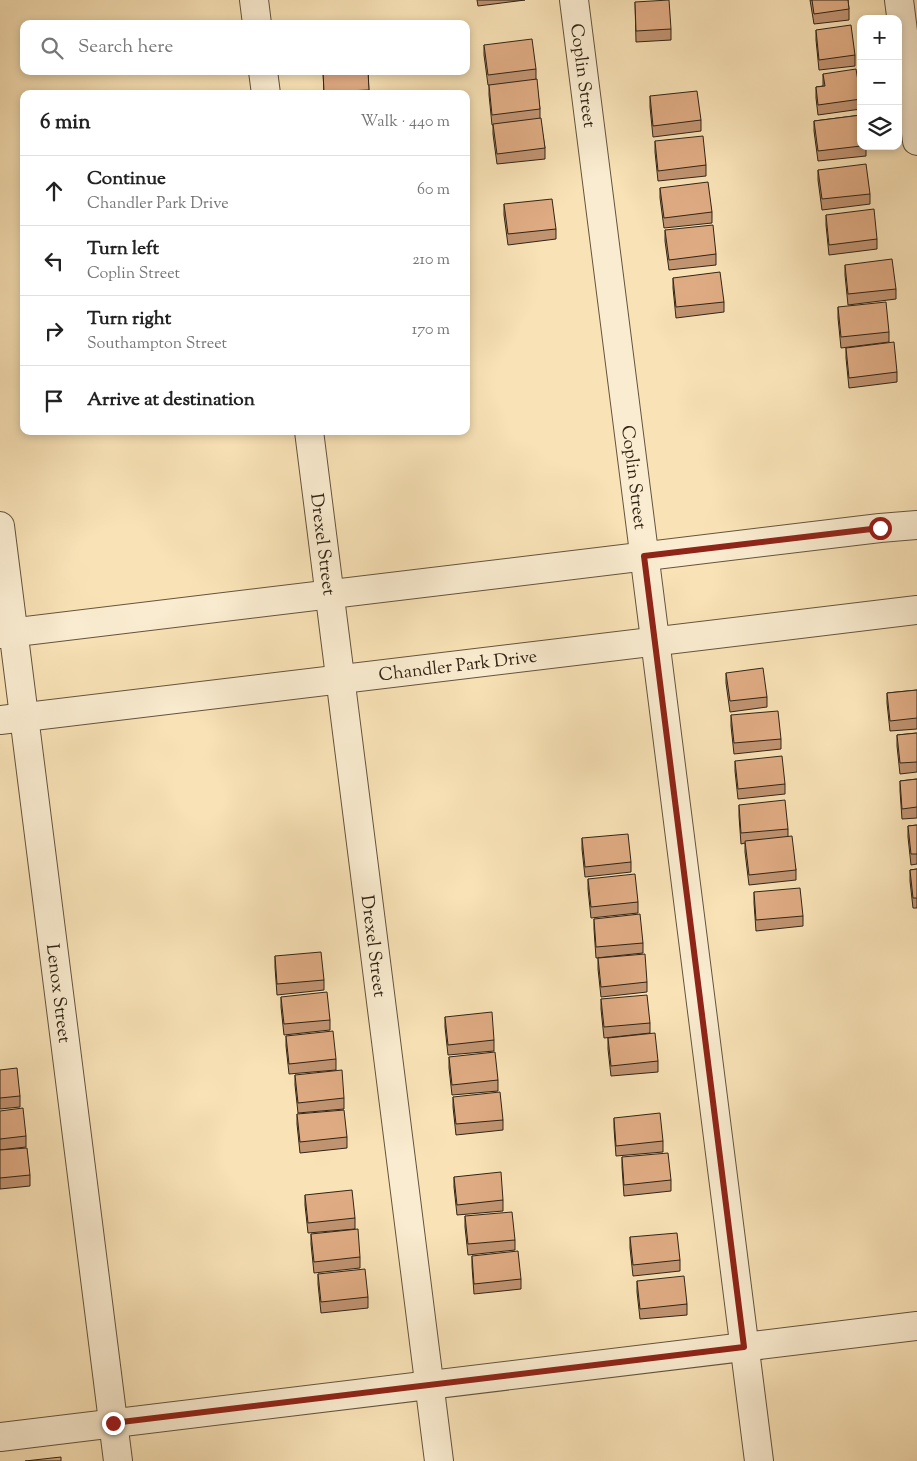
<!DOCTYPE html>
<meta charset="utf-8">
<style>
body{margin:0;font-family:"Sorts Mill Goudy",serif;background:#f2f2f2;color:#222}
.controls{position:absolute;right:15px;top:15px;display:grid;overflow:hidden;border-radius:10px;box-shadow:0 2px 8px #0003}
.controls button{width:45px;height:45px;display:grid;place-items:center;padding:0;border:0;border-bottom:1px solid #e0e0e0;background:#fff;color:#222;font:25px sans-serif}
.stop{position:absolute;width:15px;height:15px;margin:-11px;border:4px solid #8f2418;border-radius:50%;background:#fff}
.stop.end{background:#8f2418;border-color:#fff;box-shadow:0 1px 5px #0008}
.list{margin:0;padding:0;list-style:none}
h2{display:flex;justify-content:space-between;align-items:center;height:65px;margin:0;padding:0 20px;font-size:21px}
h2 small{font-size:16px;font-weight:400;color:#767676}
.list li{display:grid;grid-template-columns:32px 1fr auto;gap:15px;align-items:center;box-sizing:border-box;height:70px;padding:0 20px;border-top:1px solid #e0e0e0}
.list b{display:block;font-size:19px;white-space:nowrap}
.list p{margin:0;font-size:16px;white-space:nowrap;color:#767676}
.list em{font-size:16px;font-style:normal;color:#767676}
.icon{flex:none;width:28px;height:28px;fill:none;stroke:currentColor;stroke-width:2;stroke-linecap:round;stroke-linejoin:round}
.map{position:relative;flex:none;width:917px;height:1461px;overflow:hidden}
.search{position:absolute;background:#fff;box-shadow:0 2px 8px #0003;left:20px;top:20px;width:450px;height:55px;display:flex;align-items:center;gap:12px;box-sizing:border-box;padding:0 18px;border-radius:10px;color:#767676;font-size:19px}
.panel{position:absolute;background:#fff;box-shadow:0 2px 8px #0003;left:20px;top:90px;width:450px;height:345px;border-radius:10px}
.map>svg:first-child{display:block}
</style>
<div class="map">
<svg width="917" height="1461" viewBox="0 0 917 1461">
<rect width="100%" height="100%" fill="#f8e2b6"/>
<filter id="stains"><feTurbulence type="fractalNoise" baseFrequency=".004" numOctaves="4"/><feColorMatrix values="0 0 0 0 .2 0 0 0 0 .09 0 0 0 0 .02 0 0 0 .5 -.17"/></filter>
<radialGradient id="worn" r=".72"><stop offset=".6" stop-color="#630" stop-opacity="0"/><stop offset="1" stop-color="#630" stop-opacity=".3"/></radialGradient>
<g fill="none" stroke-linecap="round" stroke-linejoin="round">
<g stroke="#63543d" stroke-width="30">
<g id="minor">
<path d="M254,0L257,24"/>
<path id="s1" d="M574,0L759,1461"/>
<path d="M899,0L917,141"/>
<path d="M263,71L266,94"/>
<path id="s2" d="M309,431L439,1461"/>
<path id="s3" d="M0,526L118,1461"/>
<path d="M0,1437L917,1326"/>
</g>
</g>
<g stroke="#63543d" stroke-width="30">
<g id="tertiary">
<path d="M0,634L880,528L917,525"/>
<path id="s4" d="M0,720L917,610"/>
</g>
</g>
<use href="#minor" stroke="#faecd0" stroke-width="28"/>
<use href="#tertiary" stroke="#faecd0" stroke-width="28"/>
</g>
<path fill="#c09371" stroke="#312415" d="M477,0H525L478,6Z
M810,0H848L849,9V20L814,24Z
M635,2L671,29V40L636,42Z
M816,30L855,55V66L819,70L816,40Z
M484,45L536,69V79L540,109V118L545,148V159L497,164L493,134V125H492L489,95V85H488L484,55Z
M323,71H368L369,94H324Z
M823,74L861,99V109L818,115L816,98V87L823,86Z
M650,96L701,120V131L653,137L650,107Z
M861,115V146H866V156L818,161L814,131V121Z
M655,141L706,165V176L658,181L655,152Z
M818,170L870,194V204L822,210L818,180Z
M660,188L712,212V223L664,228L660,198Z
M504,204L556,229V239L508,245L504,215Z
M826,215L877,239V249L829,255L826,225Z
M665,230L716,254V265L669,270L665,241Z
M845,265L896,289V299L848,305L845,275Z
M673,278L724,302V312L676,318L673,288Z
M838,307L889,332V342L841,348L838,318Z
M846,348L897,372V382L849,388L846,358Z
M726,673L767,697V707L730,712L726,683Z
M917,690V729L890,731L887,703V693Z
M731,715L781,739V749L734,754L731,726Z
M917,733V772L900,774L897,746V735Z
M735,761L785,784V794L738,799L735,771Z
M917,779V818L902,819L900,791V781Z
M739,805L788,829V836L796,870V880L749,885L745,852V843L741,844L739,816Z
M917,825V864L911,865L908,837V826Z
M582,838L631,862V872L585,877L582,849Z
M917,869V908H913L910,881V870Z
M588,879L638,902V913L591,918L588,889Z
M754,892L803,916V926L756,931L754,903Z
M594,919L643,943V953L596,958L594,929Z
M275,956L324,980V990L277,995L275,967Z
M598,958L647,982V992L601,997L598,969Z
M281,997L330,1020V1030L284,1035L281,1007Z
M601,999L650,1023V1033L604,1038L601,1009Z
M445,1017L494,1040V1051L448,1055L445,1027Z
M286,1036L336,1059V1070L289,1074L286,1046Z
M608,1038L658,1061V1072L611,1076L608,1049Z
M449,1057L498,1080V1091L452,1095L449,1068Z
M0,1070L20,1096V1107L0,1109Z
M295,1075L344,1098V1109L298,1113L295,1085Z
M453,1097L503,1120V1130L456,1135L453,1107Z
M0,1111L26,1136V1147L0,1150Z
M297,1114L347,1137V1148L300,1153L297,1124Z
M614,1118L663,1141V1152L616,1156L614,1128Z
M0,1150L30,1175V1186L0,1189Z
M622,1157L671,1180V1191L624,1196L622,1167Z
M454,1177L503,1200V1211L457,1215L454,1187Z
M305,1195L355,1218V1229L308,1233L305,1205Z
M465,1216L515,1240V1250L468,1255L465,1227Z
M311,1234L360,1257V1268L314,1273L311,1244Z
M630,1237L680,1260V1271L633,1276L630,1248Z
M472,1256L521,1279V1289L474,1294L472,1266Z
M318,1274L368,1297V1308L321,1313L318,1284Z
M637,1281L687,1304V1315L640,1319L637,1292Z"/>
<path fill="#dfab83" stroke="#312415" d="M669,0L671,29L636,31L635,2Z
M812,0H848L849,9L814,14Z
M851,25L855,55L819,60L816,30Z
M532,39L536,69L488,75L484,45Z
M856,69L861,99L818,105L816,87L825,86L823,74Z
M323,71H368L369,90L324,92Z
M537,79L540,109L492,115L489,85Z
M697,91L701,120L653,126L650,96Z
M861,115V146L818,151L814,121Z
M541,118L545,148L497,154L493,124Z
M703,136L706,165L658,171L655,141Z
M866,164L870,194L822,199L818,170Z
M708,182L712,212L664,218L660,188Z
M552,199L556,229L508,234L504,204Z
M874,209L877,239L829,245L826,215Z
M713,225L716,254L669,260L665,230Z
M892,259L896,289L848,294L845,265Z
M720,272L724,302L676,307L673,278Z
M886,302L889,332L841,337L838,307Z
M894,342L897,372L849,378L846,348Z
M763,668L767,697L730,701L726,673Z
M917,690V718L890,721L887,693Z
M778,711L781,739L734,743L731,715Z
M917,733V762L900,763L897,735Z
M782,756L785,784L738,789L735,761Z
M917,779V807L902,809L900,781Z
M785,800L788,829L741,833L739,805Z
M917,825V854H911L908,826Z
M628,834L631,862L585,867L582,838Z
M792,836L796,870L749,875L745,841Z
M917,869V898H913L910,870Z
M635,874L638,902L591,907L588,879Z
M800,888L803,916L756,920L754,892Z
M640,914L643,943L596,947L594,919Z
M321,952L324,980L277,984L275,956Z
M645,954L647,982L601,987L598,958Z
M327,992L330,1020L284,1024L281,997Z
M647,995L650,1023L604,1027L601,999Z
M492,1012L494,1040L448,1045L445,1017Z
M333,1031L336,1059L289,1064L286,1036Z
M655,1033L658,1061L611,1066L608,1038Z
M495,1052L498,1080L452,1085L449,1057Z
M17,1068L20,1096L0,1098V1070Z
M342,1070L344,1098L298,1103L295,1075Z
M500,1092L503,1120L456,1124L453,1097Z
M23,1108L26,1136L0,1139V1111Z
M344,1110L347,1137L300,1142L297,1114Z
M660,1113L663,1141L616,1146L614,1118Z
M27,1148L30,1175L0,1178V1150Z
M668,1153L671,1180L624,1185L622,1157Z
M501,1172L503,1200L457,1205L454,1177Z
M352,1190L355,1218L308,1223L305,1195Z
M512,1212L515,1240L468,1244L465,1216Z
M358,1229L360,1257L314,1262L311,1234Z
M677,1233L680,1260L633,1265L630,1237Z
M518,1251L521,1279L474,1284L472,1256Z
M365,1269L368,1297L321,1302L318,1274Z
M684,1276L687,1304L640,1309L637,1281Z
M61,1457V1461H25Z"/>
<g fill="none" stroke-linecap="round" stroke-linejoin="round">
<path stroke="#8f2418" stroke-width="6" d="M113,1423L744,1347L644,556L880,528"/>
</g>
<g text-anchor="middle" stroke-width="4.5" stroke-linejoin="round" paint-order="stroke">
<g font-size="18" fill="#312415" stroke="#faecd0">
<text dy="6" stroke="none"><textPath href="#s1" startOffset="76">Coplin Street</textPath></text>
<text dy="6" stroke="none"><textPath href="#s1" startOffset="481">Coplin Street</textPath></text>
<text dy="6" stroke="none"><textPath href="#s2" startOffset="114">Drexel Street</textPath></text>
<text dy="6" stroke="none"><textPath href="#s4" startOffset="461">Chandler Park Drive</textPath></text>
<text dy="6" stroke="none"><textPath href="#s2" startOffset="519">Drexel Street</textPath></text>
<text dy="6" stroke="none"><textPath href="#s3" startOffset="471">Lenox Street</textPath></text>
</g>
</g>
<rect width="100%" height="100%" filter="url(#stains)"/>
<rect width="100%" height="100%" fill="url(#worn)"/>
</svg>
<div class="controls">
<button>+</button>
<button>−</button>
<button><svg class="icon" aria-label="layers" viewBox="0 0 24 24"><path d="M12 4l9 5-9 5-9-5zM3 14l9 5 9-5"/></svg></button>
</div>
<div class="stop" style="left:880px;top:528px"></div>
<div class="stop end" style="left:113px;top:1423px"></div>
<div class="search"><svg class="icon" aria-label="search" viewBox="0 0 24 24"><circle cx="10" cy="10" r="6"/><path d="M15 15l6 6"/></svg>Search here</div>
<section class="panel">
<h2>6 min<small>Walk · 440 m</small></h2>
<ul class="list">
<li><svg class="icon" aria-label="ahead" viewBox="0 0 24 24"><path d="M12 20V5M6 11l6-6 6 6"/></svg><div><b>Continue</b><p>Chandler Park Drive</p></div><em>60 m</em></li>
<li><svg class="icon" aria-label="left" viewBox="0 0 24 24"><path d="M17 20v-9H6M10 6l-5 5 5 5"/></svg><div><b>Turn left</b><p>Coplin Street</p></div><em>210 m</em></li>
<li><svg class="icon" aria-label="right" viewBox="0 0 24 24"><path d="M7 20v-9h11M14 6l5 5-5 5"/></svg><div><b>Turn right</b><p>Southampton Street</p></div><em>170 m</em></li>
<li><svg class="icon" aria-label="arrive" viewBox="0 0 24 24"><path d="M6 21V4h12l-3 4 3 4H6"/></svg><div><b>Arrive at destination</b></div></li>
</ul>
</section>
</div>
